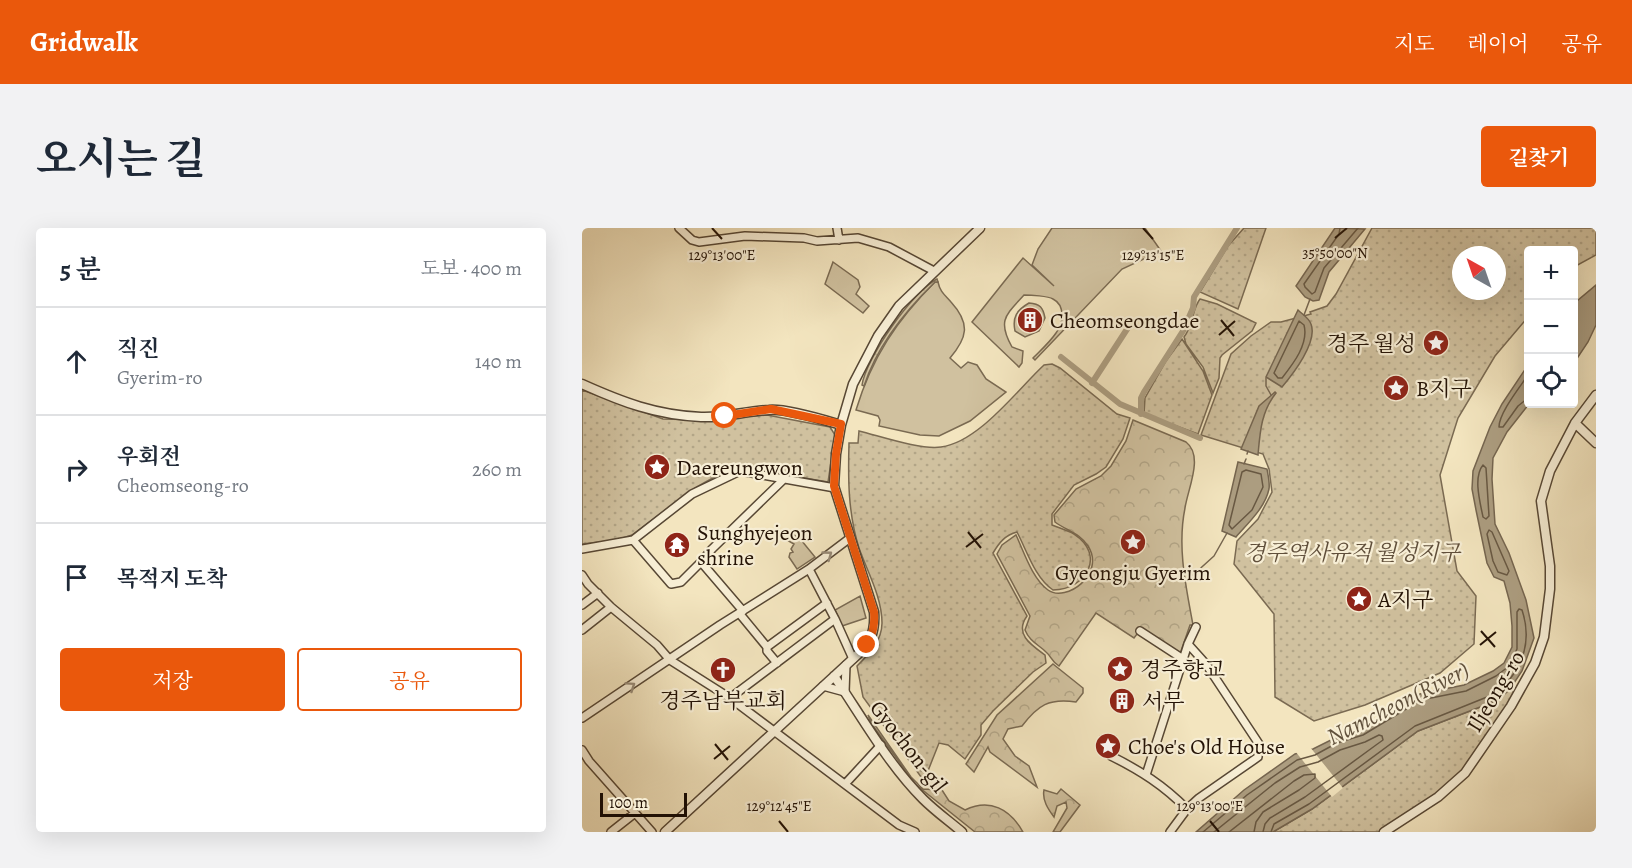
<!DOCTYPE html>
<html lang="ko">
<meta charset="utf-8">
<style>
body{margin:0;font-family:Alegreya,"Noto Serif KR",serif;background:#f2f2f3;color:#1f2937}
.controls{position:absolute;right:18px;top:18px;display:grid;overflow:hidden;border-radius:6px;box-shadow:0 6px 24px #0002}
.controls button{width:54px;height:54px;display:grid;place-items:center;padding:0;border:0;border-bottom:2px solid #e0e1e3;background:#fff;color:#1f2937;font:30px sans-serif}
.compass{position:absolute;left:870px;top:18px;width:54px;height:54px;border-radius:50%;background:#fff;box-shadow:0 6px 24px #0002;rotate:320deg}
.scale{position:absolute;left:18px;bottom:15px;width:87px;box-sizing:border-box;padding-left:6px;border:3px solid #231205;border-top:0;font-size:16px;line-height:21px;white-space:nowrap;color:#231205;-webkit-text-stroke:4px #f7eed5;paint-order:stroke}
.stop{position:absolute;width:18px;height:18px;margin:-14px;border:4px solid #ea580c;border-radius:50%;background:#fff}
.stop.end{background:#ea580c;border-color:#fff;box-shadow:0 2px 6px #0008}
.list{margin:0;padding:0;list-style:none}
h2{display:flex;justify-content:space-between;align-items:center;height:78px;margin:0;padding:0 24px;font-size:26px}
h2 small{font-size:20px;font-weight:400;color:#747a83}
.list li{display:grid;grid-template-columns:39px 1fr auto;gap:18px;align-items:center;box-sizing:border-box;height:108px;padding:0 24px;border-top:2px solid #e0e1e3}
.list b{display:block;font-size:22px;white-space:nowrap}
.list p{margin:0;font-size:20px;white-space:nowrap;color:#747a83}
.list em{font-size:20px;font-style:normal;color:#747a83}
.actions{display:flex;gap:12px;padding:18px 24px}
.actions a{flex:1;padding:14px 0;border:2px solid #ea580c;border-radius:6px;text-align:center;font-size:21px;color:#ea580c}
.actions .main{background:#ea580c;color:#fff}
.icon{flex:none;width:33px;height:33px;fill:none;stroke:currentColor;stroke-width:2;stroke-linecap:round;stroke-linejoin:round}
.map{position:relative;flex:none;width:1014px;height:604px;overflow:hidden;border-radius:6px}
header{display:flex;align-items:center;gap:36px;box-sizing:border-box;height:84px;padding:0 30px;background:#ea580c;color:#fff}
header strong{font-size:28px}
nav{display:flex;gap:33px;margin-inline-start:auto;font-size:21px}
.intro{display:flex;align-items:center;justify-content:space-between;box-sizing:border-box;height:144px;padding:0 36px}
h1{margin:0;font-size:42px}
.button{padding:15px 27px;border-radius:6px;background:#ea580c;color:#fff;font-size:21px;font-weight:700}
main{display:flex;gap:36px;padding:0 36px}
aside{flex:1;background:#fff;border-radius:6px;box-shadow:0 6px 24px #0002}
.map>svg:first-child{display:block}
</style>
<header>
<strong>Gridwalk</strong>
<nav><a>지도</a><a>레이어</a><a>공유</a></nav>
</header>
<div class="intro"><h1>오시는 길</h1><a class="button">길찾기</a></div>
<main>
<aside>
<h2>5 분<small>도보 · 400 m</small></h2>
<ul class="list">
<li><svg class="icon" aria-label="ahead" viewBox="0 0 24 24"><path d="M12 20V5M6 11l6-6 6 6"/></svg><div><b>직진</b><p>Gyerim-ro</p></div><em>140 m</em></li>
<li><svg class="icon" aria-label="right" viewBox="0 0 24 24"><path d="M7 20v-9h11M14 6l5 5-5 5"/></svg><div><b>우회전</b><p>Cheomseong-ro</p></div><em>260 m</em></li>
<li><svg class="icon" aria-label="arrive" viewBox="0 0 24 24"><path d="M6 21V4h12l-3 4 3 4H6"/></svg><div><b>목적지 도착</b></div></li>
</ul>
<div class="actions"><a class="main">저장</a><a>공유</a></div>
</aside>
<div class="map">
<svg width="1014" height="604" viewBox="0 0 1014 604">
<defs>
<pattern id="forest-crowns" width="20" height="18" patternUnits="userSpaceOnUse" patternTransform="scale(1.5)"><rect width="20" height="18" fill="#d0c19f"/><path d="M2 6a3 3 0 1 1 6 0M12 15a3 3 0 1 1 6 0" fill="none" stroke="#b2a587"/></pattern>
<pattern id="park-dots" width="8" height="8" patternUnits="userSpaceOnUse" patternTransform="scale(1.5)"><rect width="8" height="8" fill="#d0c19f"/><path d="M2 2h.1M6 6h.1" fill="none" stroke="#b2a587" stroke-width="1.8" stroke-linecap="round"/></pattern>
</defs>
<rect width="100%" height="100%" fill="#f3e5bf"/>
<filter id="stains"><feTurbulence type="fractalNoise" baseFrequency=".00333" numOctaves="4"/><feColorMatrix values="0 0 0 0 .2 0 0 0 0 .09 0 0 0 0 .02 0 0 0 .5 -.17"/></filter>
<radialGradient id="worn" r=".72"><stop offset=".6" stop-color="#630" stop-opacity="0"/><stop offset="1" stop-color="#630" stop-opacity=".3"/></radialGradient>
<path fill="#d0c19f" stroke="#7a6a52" stroke-width="1.5" d="M470,0H563L579,23L540,41L453,132L451,130C459,122 468,114 474,105C482,95 483,77 471,71C466,68 449,67 442,67C424,87 415,92 430,119L441,123L440,135L437,139L390,94L441,30L472,58L450,37L456,21Z
M251,34L276,52L278,59L274,66L287,78L281,85L243,56Z
M353,54H356C358,64 363,67 369,74C389,96 385,110 368,130L379,140L386,134L395,137L404,151L424,164L388,193L357,208L338,207L297,198L298,192L296,188L274,182C290,129 315,92 353,54Z
M447,75C458,76 461,79 463,90L457,103L443,109L433,103C430,89 435,82 447,75Z
M208,303L213,308L215,307L233,329L215,341L207,329L208,325L211,324L209,321L212,316L203,311Z
M278,368L284,390L260,398L253,382Z"/>
<path fill="url(#forest-crowns)" stroke="#7a6a52" stroke-width="1.5" d="M355,51L356,54H353C323,83 295,118 282,158L280,157C284,130 331,63 355,51Z
M551,192L604,214C622,228 606,260 603,280C595,319 604,359 611,397H608L598,426L558,402L552,410L514,385L477,438C468,432 470,429 464,424C456,416 448,414 443,402L448,388L415,326L420,317L434,307C442,324 450,350 466,362C484,375 524,346 506,318C498,305 485,303 473,294L472,287L494,261L519,248L529,238L544,213Z
M471,436L501,460V465L494,474C467,470 456,477 440,498L426,501L421,511L433,528L447,538L455,559L408,524L406,519L392,544L384,536L415,487Z
M286,487L329,549L341,561L360,562L367,573L383,582C408,570 428,581 441,604H393L333,556L289,495Z
M479,561L498,577L478,604H471L485,580L484,574L475,578L472,589C466,581 460,572 462,562L475,566Z"/>
<path fill="url(#park-dots)" stroke="#7a6a52" stroke-width="1.5" fill-rule="evenodd" d="M662,0H684L656,81L618,64L646,18Z
M790,0H1014V27L992,39V22H946V89L913,128L876,190L858,247L875,343L894,368L892,416L858,445L783,477L732,493L693,469L692,386L652,336L655,313L676,291L690,264L687,241L681,226L619,207L649,126L669,108L689,94H699L729,86L728,84L745,78L754,66ZM879,27H915V63H879Z
M618,71L635,76L674,95L670,103L640,127L638,130L637,150L631,165L621,139L604,116L602,109C611,98 610,81 618,71Z
M600,111L621,143L630,167L616,206L562,186L563,170L584,133Z
M470,136L478,140L535,186L548,190L541,211L524,239L514,246L492,257L470,286V297C477,300 485,302 492,306C524,327 505,361 471,362C453,350 445,323 435,304C423,307 417,315 411,325L445,388C432,406 449,417 463,427L464,435L451,444L411,483L399,497V507L383,531L366,517L357,515L342,553L281,469L275,438C287,426 300,413 300,395C300,369 285,343 277,320C266,285 266,251 267,215H276L277,203C298,208 338,222 359,219C397,214 435,162 462,137Z
M0,162L81,191L120,192L185,187L248,199L253,207L246,254L152,238L113,260L50,307L35,312L0,316Z
M928,461L935,467L883,545L802,604H691L730,581L836,503L906,476L918,470Z"/>
<path fill="#ac9d80" stroke="#75654f" stroke-width="1.5" d="M753,0L783,1L747,44L737,72L731,73L723,69L714,58Z
M1014,57V97L1006,114L992,135V86L995,73Z
M716,82C720,86 727,90 729,96C736,114 711,146 700,159L684,149Z
M946,137L947,176L925,204L911,230L910,251L913,296L927,325L944,372L952,410L940,443L928,461L918,470L906,476L836,503L730,581L691,604H614L662,562L713,526L731,521L753,510L779,502L838,466L882,457L911,443L922,435L930,419V398L928,375L922,353L912,349L905,335L894,282L890,261L891,243L908,199L920,176Z
M693,164L694,165C679,184 678,204 676,227L659,221L677,178Z
M656,234L685,241C686,247 688,255 687,261C683,280 666,295 654,309L640,303Z"/>
<path fill="#f3e5bf" d="M728,519L761,560L750,569L713,523Z"/>
<g fill="none" stroke-linecap="round" stroke-linejoin="round">
<path stroke="#685842" stroke-width="1.5" d="M758,0L757,6L722,56L723,59L730,66L733,64L742,40L776,0
M717,93L722,97C727,116 711,136 700,150H696L692,145Z
M946,147C938,159 917,185 917,199H921L936,178L946,170
M901,237L904,240L907,288L904,291L901,289C898,274 891,249 901,237Z
M664,242L679,246L681,259L670,282L650,301L647,297L660,244Z
M907,302L910,304L927,343L925,347L916,344L911,333L905,306Z
M621,604L665,567L715,532L733,527L755,515L781,507L839,472L884,463L914,448L926,439L935,421V384L937,381L940,382C951,415 940,442 915,465L833,498L727,576L692,596L689,604
M632,604L693,555L718,539L736,534L758,522L783,514L797,507L800,508L801,512L794,517L723,569L688,590L683,596L681,604
M647,604L712,553L722,547L733,546V550L717,562L681,584L674,594L672,604"/>
<path stroke="#75654f" stroke-width="1.5" d="M722,87L728,71
M684,150V158L689,167
M665,226L666,223
M662,236L664,231
M611,347L632,328L645,305"/>
<path stroke="#ac9d80" stroke-width="6" d="M479,129L538,176L618,210
M510,155L549,95
M559,186V170L562,164L601,103L611,80L612,69L655,0"/>
<g stroke="#574734" stroke-width="10">
<path id="minor" d="M97,0L110,12L117,14L163,8L222,10L235,13L276,10L307,19L352,43
M255,0L257,12
M51,312L89,356L99,354L119,334
M0,321L51,312L110,266L158,243L253,260
M227,341L253,391L271,431
M0,347L6,356L29,379L75,417L88,432L148,470L317,597L333,604
M0,377L16,365
M161,383L119,334L130,321L202,251
M157,385L185,419V423L195,435
M0,402L29,379
M558,403L601,431
M185,419L245,375
M241,458L263,464L264,437
M148,470L253,391
M0,490L138,397L227,341L268,310
M0,522L7,533L70,604
M529,528C559,543 581,557 605,581
M564,547L606,416L614,399
M264,555L299,517
M29,604L53,585
M588,604L605,581L617,570L676,529L677,516L624,436L606,416"/>
</g>
<g stroke="#574734" stroke-width="11">
<path id="tertiary" d="M0,156C40,174 74,187 119,189C142,190 164,183 187,182C204,180 242,192 259,197
M993,195L1014,215
M252,448C280,489 306,536 341,571C353,583 367,593 380,604
M83,604L286,417C291,405 293,397 292,384L252,258L254,226L259,197L271,156L296,108L317,78L398,0
M802,604L856,569L883,545L929,478L953,435L962,409L968,361V338L959,273L968,243L993,195L1014,167"/>
</g>
<use href="#minor" stroke="#f7eed5" stroke-width="7"/>
<use href="#tertiary" stroke="#f7eed5" stroke-width="8"/>
</g>
<defs><path id="oneway-chevron" d="M-2-3.5L2.5 0L-2 3.5" fill="none" stroke-width="1.6" stroke-linecap="round" stroke-linejoin="round" transform="scale(1.5)"/></defs>
<g stroke="#988b77">
<use href="#oneway-chevron" transform="translate(246 327) rotate(-36)"/>
<use href="#oneway-chevron" transform="translate(49 458) rotate(-34)"/>
</g>
<g fill="none" stroke-linecap="round" stroke-linejoin="round">
<path stroke="#ea580c" stroke-width="8" d="M143,188L189,181L259,196L254,226L252,258L292,384C293,397 291,405 285,417"/>
</g>
<path fill="none" stroke="#231205" stroke-width="2" d="M130,0L140,11M561,0L571,11M753,10L765,0M639,92L652,108M637,107L653,93M386,304L399,320M384,319L401,306M899,403L913,419M898,417L914,404M133,516L146,532M132,531L148,518M197,593L206,604M628,593L637,604"/>
<defs>
<g id="building-disc" transform="scale(1.35)"><circle r="9.5" fill="#8f2418" stroke="#f7eed5"/><path d="M-4-6H4V6H1V3H-1V6H-4ZM-2.5-4.3h1.7v1.8h-1.7ZM.8-4.3h1.7v1.8H.8ZM-2.5-1h1.7V.8h-1.7ZM.8-1h1.7V.8H.8Z" fill="#fff"/></g>
<g id="sight-disc" transform="scale(1.35)"><circle r="9.5" fill="#8f2418" stroke="#f7eed5"/><path d="M0-6L1.8-2.2L6-1.7L2.9 1.2L3.7 5.4L0 3.3L-3.7 5.4L-2.9 1.2L-6-1.7L-1.8-2.2Z" fill="#fff"/></g>
<g id="temple-disc" transform="scale(1.35)"><circle r="9.5" fill="#8f2418" stroke="#f7eed5"/><path d="M0-6L5-2H3V0L6.5 2.5H4V6H1.5V3h-3V6H-4V2.5H-6.5L-3 0V-2H-5Z" fill="#fff"/></g>
<g id="church-disc" transform="scale(1.35)"><circle r="9.5" fill="#8f2418" stroke="#f7eed5"/><path d="M-1.2-6h2.4v3.5h3.3v2.4h-3.3V6h-2.4V-.1h-3.3v-2.4h3.3Z" fill="#fff"/></g>
</defs>
<g fill-rule="evenodd">
<use href="#building-disc" x="448" y="92"/>
<use href="#sight-disc" x="854" y="115"/>
<use href="#sight-disc" x="814" y="160"/>
<use href="#sight-disc" x="75" y="239"/>
<use href="#sight-disc" x="551" y="314"/>
<use href="#temple-disc" x="95" y="317"/>
<use href="#sight-disc" x="777" y="371"/>
<use href="#sight-disc" x="538" y="441"/>
<use href="#church-disc" x="141" y="442"/>
<use href="#building-disc" x="540" y="473"/>
<use href="#sight-disc" x="526" y="518"/>
</g>
<g text-anchor="middle" stroke-width="4.5" stroke-linejoin="round" paint-order="stroke">
<g font-size="22" fill="#231205" stroke="#f7eed5" text-anchor="start">
<text x="468" y="100">Cheomseongdae</text>
<text x="834" y="123" text-anchor="end">경주 월성</text>
<text x="834" y="168">B지구</text>
<text x="94" y="247">Daereungwon</text>
<text x="115" y="312">Sunghyejeon<tspan x="115" dy="25">shrine</tspan></text>
<text x="551" y="352" text-anchor="middle">Gyeongju Gyerim</text>
<text x="796" y="379">A지구</text>
<text x="558" y="449">경주향교</text>
<text x="141" y="480" text-anchor="middle">경주남부교회</text>
<text x="560" y="481">서무</text>
<text x="546" y="526">Choe's Old House</text>
</g>
<g font-size="22" font-style="italic" fill="#604f3b" stroke="#f7eed5">
<text x="770" y="332">경주역사유적 월성지구</text>
</g>
<g font-size="22" fill="#231205" stroke="#f7eed5">
<text transform="translate(913 463) rotate(-59)" y="8">Iljeong-ro</text>
<text transform="translate(327 518) rotate(52)" y="8">Gyochon-gil</text>
</g>
<g font-size="24" font-style="italic" fill="#61513c" stroke="#f7eed5">
<text transform="translate(816 475) rotate(-27)" y="8">Namcheon(River)</text>
</g>
</g>
<g font-size="15" text-anchor="middle" fill="#231205" stroke="#f7eed5" stroke-width="4.5" stroke-linejoin="round" paint-order="stroke">
<text x="753" y="30">35°50'00"N</text>
<text x="140" y="32">129°13'00"E</text>
<text x="571" y="32">129°13'15"E</text>
<text x="197" y="583">129°12'45"E</text>
<text x="628" y="583">129°13'00"E</text>
</g>
<rect width="100%" height="100%" filter="url(#stains)"/>
<rect width="100%" height="100%" fill="url(#worn)"/>
</svg>
<div class="controls">
<button>+</button>
<button>−</button>
<button><svg class="icon" aria-label="locate" viewBox="0 0 24 24"><circle cx="12" cy="12" r="6"/><path d="M12 2v4M12 18v4M2 12h4M18 12h4"/></svg></button>
</div>
<svg class="compass" viewBox="-18 -18 36 36"><path d="M0-13l5 13h-10z" fill="#e53935"/><path d="M0 13l5-13h-10z" fill="#747a83"/></svg>
<div class="scale">100 m</div>
<div class="stop" style="left:143px;top:188px"></div>
<div class="stop end" style="left:285px;top:417px"></div>
</div>
</main>
